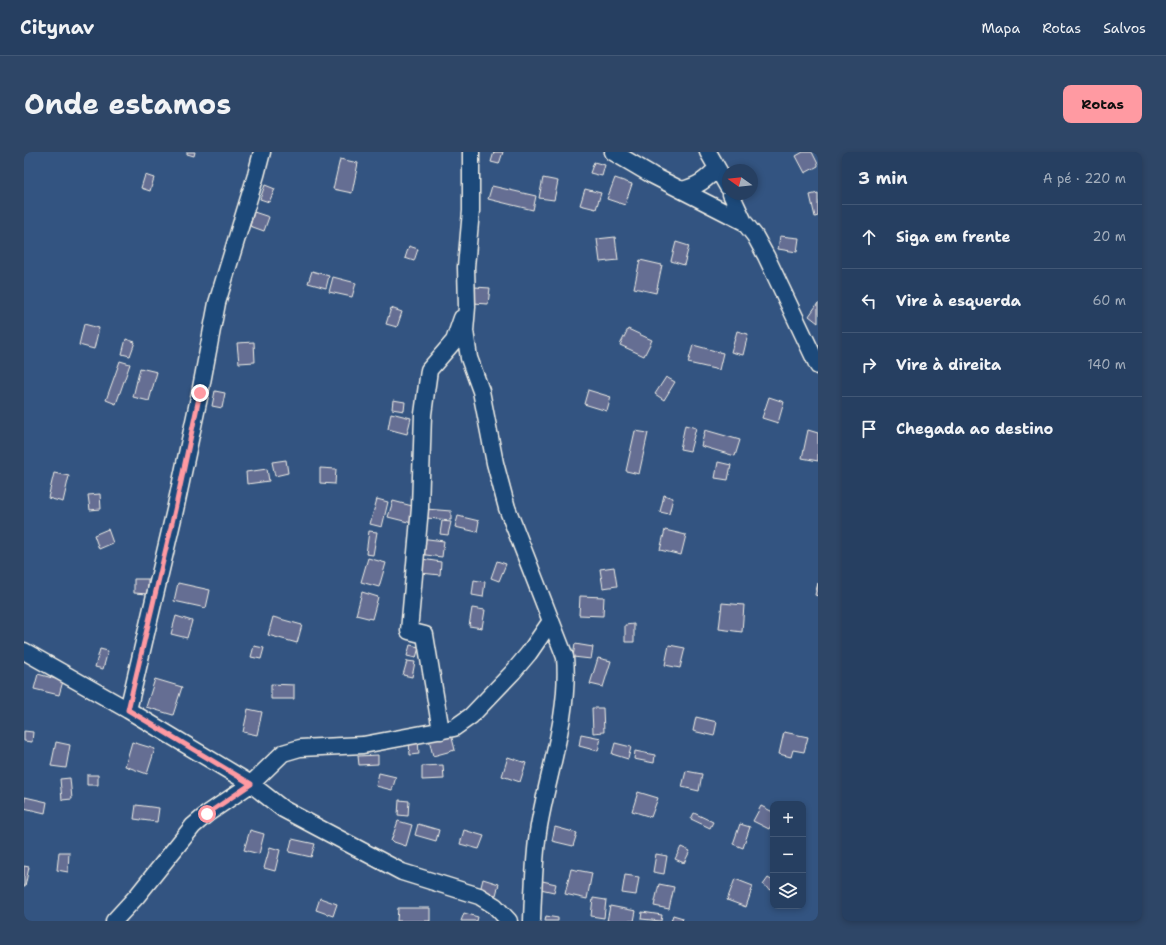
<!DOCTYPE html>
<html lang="pt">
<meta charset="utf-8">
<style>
body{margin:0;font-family:"Shantell Sans",sans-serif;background:#2e4667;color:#f1f3f6}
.controls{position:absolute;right:12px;bottom:12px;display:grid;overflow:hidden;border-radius:8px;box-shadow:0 2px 6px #0003}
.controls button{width:36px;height:36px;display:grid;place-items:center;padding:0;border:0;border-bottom:1px solid #425876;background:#263f61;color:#f1f3f6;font:20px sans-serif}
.compass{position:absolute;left:698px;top:12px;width:36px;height:36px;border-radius:50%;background:#263f61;box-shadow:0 2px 6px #0003;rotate:285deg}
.stop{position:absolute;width:12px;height:12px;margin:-9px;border:3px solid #ff9aa2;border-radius:50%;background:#fff}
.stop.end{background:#ff9aa2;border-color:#fff;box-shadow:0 1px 4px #0008}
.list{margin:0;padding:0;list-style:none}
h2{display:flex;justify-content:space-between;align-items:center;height:52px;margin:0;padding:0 16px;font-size:17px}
h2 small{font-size:13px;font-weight:400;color:#a4afbd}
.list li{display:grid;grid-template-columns:26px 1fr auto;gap:12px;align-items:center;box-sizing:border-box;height:64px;padding:0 16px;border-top:1px solid #425876}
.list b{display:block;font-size:15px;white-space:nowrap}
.list em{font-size:13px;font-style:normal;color:#a4afbd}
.icon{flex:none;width:22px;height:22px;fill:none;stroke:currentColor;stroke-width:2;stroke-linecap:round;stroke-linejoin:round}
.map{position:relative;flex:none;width:794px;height:769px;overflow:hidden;border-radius:8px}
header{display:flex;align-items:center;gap:24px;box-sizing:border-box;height:56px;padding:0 20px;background:#263f61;border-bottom:1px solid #425876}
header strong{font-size:19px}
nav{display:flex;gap:22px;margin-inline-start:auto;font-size:14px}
.intro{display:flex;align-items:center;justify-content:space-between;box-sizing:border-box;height:96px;padding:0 24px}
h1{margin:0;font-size:28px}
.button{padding:10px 18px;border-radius:8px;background:#ff9aa2;color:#111;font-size:14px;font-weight:700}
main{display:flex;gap:24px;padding:0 24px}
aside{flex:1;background:#263f61;border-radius:8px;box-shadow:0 2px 6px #0003}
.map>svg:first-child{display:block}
</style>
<header>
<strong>Citynav</strong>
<nav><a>Mapa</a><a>Rotas</a><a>Salvos</a></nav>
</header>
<div class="intro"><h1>Onde estamos</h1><a class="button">Rotas</a></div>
<main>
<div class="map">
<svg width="794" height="769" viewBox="0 0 794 769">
<rect width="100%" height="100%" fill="#335481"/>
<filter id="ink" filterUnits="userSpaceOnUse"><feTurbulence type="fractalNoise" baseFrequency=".025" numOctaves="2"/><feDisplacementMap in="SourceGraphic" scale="8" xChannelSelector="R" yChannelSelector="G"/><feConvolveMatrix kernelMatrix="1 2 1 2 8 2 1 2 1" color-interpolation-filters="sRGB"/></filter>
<g filter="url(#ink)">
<path fill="#656e93" stroke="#f4f1e8" d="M163,0H171L170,4L163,2Z
M470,0H479L475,12L467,10Z
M779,0H788L794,12V14L781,21L772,4Z
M316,7L334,11L328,41L309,37Z
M570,10L581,13L578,24L566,21Z
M121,23L130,26L126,39L117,36Z
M519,26L534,29L530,48L515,46Z
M591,26L608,32L601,53L583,47Z
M241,33L251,37L245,50L236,47Z
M468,34L512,44L509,58L464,47Z
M561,37L577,41L572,57L556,53Z
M794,41V64L791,65L786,43Z
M230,60L245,65L240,79L226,74Z
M756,84L775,86L773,100L754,97Z
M591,85L594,108L576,110L573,87Z
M652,90L665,94L660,113L647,109Z
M385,94L394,97L390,109L381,106Z
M616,108L638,113L632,141L610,136Z
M288,119L305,124L302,136L284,131Z
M309,125L332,131L328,145L305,140Z
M451,135L466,136L464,152L449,151Z
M794,151V171L785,164Z
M367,156L378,160L373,175L362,172Z
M60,172L75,176L70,197L55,193Z
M604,177L628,188L620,204L596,193Z
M713,179L724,182L719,203L707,200Z
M102,187L111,190L106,204L98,202Z
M230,190L231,210L215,211L213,191Z
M669,193L699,201L695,218L664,211Z
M96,209L106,212L92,252L82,248Z
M116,216L133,220L125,249L109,245Z
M642,225L651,230L640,248L631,242Z
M564,238L587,245L583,259L560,252Z
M191,239L201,241L198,256L188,254Z
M745,245L760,250L754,271L738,266Z
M369,248L381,250L380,259L368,257Z
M367,261L387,266L383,282L364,277Z
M661,273L672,276L666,299L656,297Z
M681,278L716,288L711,304L677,294Z
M784,278L794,281V309L778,306Z
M611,279L624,281L615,322L602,319Z
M262,308L264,321L251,324L248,310Z
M694,310L707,313L704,328L691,326Z
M296,316L312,317L311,332L296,331Z
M243,317L245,329L223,332L222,320Z
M30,321L45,324L39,350L24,346Z
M76,342L77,357L66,358L64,343Z
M640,343L649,346L645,362L636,360Z
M353,347L364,350L358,375L346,372Z
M369,349L392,355L388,371L364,365Z
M402,357L427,359V368L402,366Z
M434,364L455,369L453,380L431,375Z
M418,369L427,370L424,383L416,382Z
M84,377L89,391L75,397L70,383Z
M641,378L662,383L657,403L636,398Z
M345,379L353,380L349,403L342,402Z
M396,386L420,389L418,405L394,402Z
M344,406L362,411L355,435L337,430Z
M398,407L417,410L416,423L397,421Z
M473,409L482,412L475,429L467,426Z
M590,415L593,434L579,436L576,417Z
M110,427H124V442L110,441Z
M450,428L461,430L459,445L448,443Z
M154,431L186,438L182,456L150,449Z
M794,431V444L791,443Z
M338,440L354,445L348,467L332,463Z
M556,444L580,445L579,464L555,463Z
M698,451L720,453L718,480L695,477Z
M448,456L461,458L458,476L445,474Z
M152,464L168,469L163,486L147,482Z
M249,465L278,473L273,491L244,483Z
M610,472V490H601V473Z
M551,492L569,495L567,507L549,505Z
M386,493L395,495L392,506L383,504Z
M645,493L661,496L656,516L641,513Z
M230,494L240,496L237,507L227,505Z
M76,497L84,499L79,517L71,515Z
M574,506L587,509L579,535L566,532Z
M383,509L391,510L388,525L379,523Z
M14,522L39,529L35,543L10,537Z
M131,527L158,535L149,563L122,555Z
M247,532L270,533V547H247Z
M568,556H579L580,580L569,581Z
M224,557L238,560L233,583L219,580Z
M672,565L693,570L690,584L669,579Z
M0,579L9,580L8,590L0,589Z
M760,580L784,585L780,600L769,598L767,605L755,602Z
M427,582L431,598L409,604L405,587Z
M557,582L577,586L574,599L555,594Z
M394,588L395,602L386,603L385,589Z
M32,590L46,593L42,616L27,614Z
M108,590L131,597L123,622L101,614Z
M591,591L607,595L604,607L588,602Z
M611,599L631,603L630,611L610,607Z
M354,603V612L335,613L334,604Z
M484,605L502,611L496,630L478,624Z
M419,613L420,627L398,628V614Z
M662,619L678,622L675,639L658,635Z
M355,621L372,625L368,638L352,634Z
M63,623H74V633H63Z
M46,626L48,647L38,648L36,627Z
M614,640L634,646L627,665L608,659Z
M1,645L23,650L21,661L0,656Z
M375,648L385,649L384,664L374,663Z
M112,653L135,656L133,670L110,667Z
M737,654L749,660V670L745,677L729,669Z
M670,661L689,670L686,676L667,667Z
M374,669L388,673L382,694L367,689Z
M394,672L415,678L412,689L391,683Z
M716,672L726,675L719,696L709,692Z
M531,675L553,681L549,694L528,689Z
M226,678L240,682L235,702L220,698Z
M440,678L460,684L455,697L436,692Z
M268,687L291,692L287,705L265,700Z
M246,695L256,698L251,719L240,716Z
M657,695L666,699L660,711L651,707Z
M35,700H45L44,720L33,718Z
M632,702L643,704L640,722L629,720Z
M0,714L5,715L1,735H0Z
M547,717L568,721L563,747L541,742Z
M601,723L615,725L612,743L598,741Z
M744,726L749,729V739L739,733Z
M459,727L475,732L472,743L456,739Z
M711,727L729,734L722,755L703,748Z
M514,728L532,732L530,740L512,736Z
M635,732L650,735L645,757L630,754Z
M296,746L313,752L309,764L292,758Z
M569,746L582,748L580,766L567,764Z
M586,754L612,759L610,769H583Z
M374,756H406V769H373Z
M618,760L638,763L637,769L617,767Z
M440,761L454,765L453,769H437Z
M649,763L659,766L658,769H647Z
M522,764L534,766V769H521Z"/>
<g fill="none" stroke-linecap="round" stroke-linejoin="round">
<g stroke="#f4f1e8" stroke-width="19">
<path id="street" d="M447,0V59L442,115L443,155L441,179L445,206L457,239L471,311L483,356L541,505C546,564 523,622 514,680C510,709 509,740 508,769
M589,0L628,23L720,70L731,84L742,104L794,214
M684,0L704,35
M658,38C674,34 682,28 693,16
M707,42L720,70
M0,499L104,558L227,632L259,657L378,720L455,744L471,754L485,769
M104,558L151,358L176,241L193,151L232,23L238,0
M417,579L401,483L385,479L396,356L399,262L405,218L430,189L438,166
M90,769L113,744L169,674L183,662L227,632L259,601L276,596L339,593L430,576L447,564L489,520L505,501L527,469"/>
</g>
<use href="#street" stroke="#1f4a7a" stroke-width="16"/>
</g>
</g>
<g fill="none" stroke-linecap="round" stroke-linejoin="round" filter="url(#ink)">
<path stroke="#ff9aa2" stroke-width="5" d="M176,241L151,358L104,558L227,632L183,662"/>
</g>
</svg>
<div class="controls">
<button>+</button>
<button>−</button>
<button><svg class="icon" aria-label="layers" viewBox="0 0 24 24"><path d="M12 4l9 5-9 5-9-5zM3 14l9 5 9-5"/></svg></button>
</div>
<svg class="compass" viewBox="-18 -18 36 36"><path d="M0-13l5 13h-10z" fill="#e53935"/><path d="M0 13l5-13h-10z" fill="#a4afbd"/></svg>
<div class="stop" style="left:183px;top:662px"></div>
<div class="stop end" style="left:176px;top:241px"></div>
</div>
<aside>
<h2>3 min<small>A pé · 220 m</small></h2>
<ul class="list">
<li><svg class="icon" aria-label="ahead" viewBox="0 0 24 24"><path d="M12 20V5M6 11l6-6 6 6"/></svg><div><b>Siga em frente</b></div><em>20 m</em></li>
<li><svg class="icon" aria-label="left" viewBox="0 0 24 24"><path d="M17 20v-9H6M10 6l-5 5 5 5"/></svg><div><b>Vire à esquerda</b></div><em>60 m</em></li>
<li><svg class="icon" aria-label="right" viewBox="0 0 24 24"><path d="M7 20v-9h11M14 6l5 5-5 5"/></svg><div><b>Vire à direita</b></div><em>140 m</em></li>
<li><svg class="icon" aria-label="arrive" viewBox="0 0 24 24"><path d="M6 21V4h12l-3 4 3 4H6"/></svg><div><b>Chegada ao destino</b></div></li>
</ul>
</aside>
</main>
